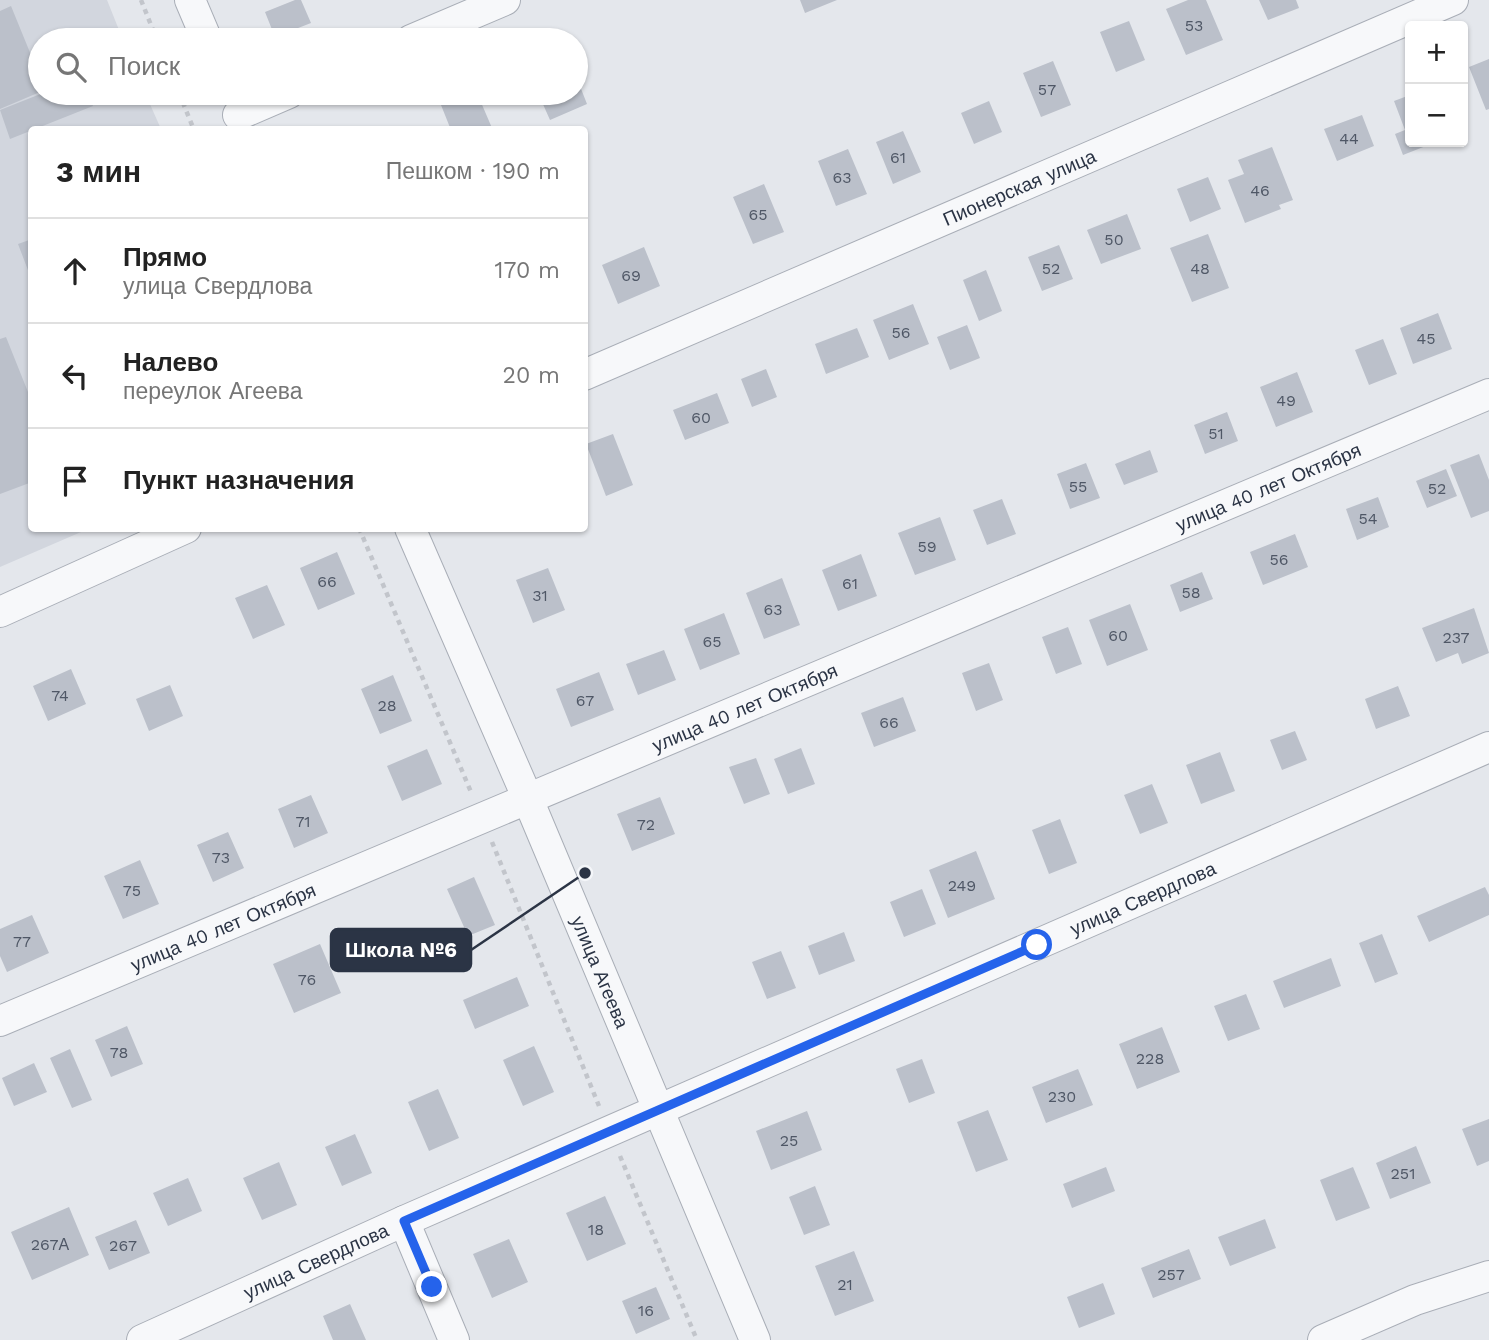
<!DOCTYPE html>
<html lang="ru">
<meta charset="utf-8">
<style>
body{margin:0;font-family:"Work Sans",sans-serif;background:#f6f6f6;color:#222}
.controls{position:absolute;right:21px;top:21px;display:grid;overflow:hidden;border-radius:7px;box-shadow:0 2px 5px #0004}
.controls button{width:63px;height:63px;display:grid;place-items:center;padding:0;border:0;border-bottom:2px solid #e0e0e0;background:#fff;color:#222;font:35px sans-serif}
.stop{position:absolute;width:21px;height:21px;margin:-16px;border:5px solid #2563eb;border-radius:50%;background:#fff}
.stop.end{background:#2563eb;border-color:#fff;box-shadow:0 2px 7px #0008}
.list{margin:0;padding:0;list-style:none}
h2{display:flex;justify-content:space-between;align-items:center;height:91px;margin:0;padding:0 28px;font-size:30px}
h2 small{font-size:23px;font-weight:400;color:#767676}
.list li{display:grid;grid-template-columns:46px 1fr auto;gap:21px;align-items:center;box-sizing:border-box;height:105px;padding:0 28px;border-top:2px solid #e0e0e0}
.list b{display:block;font-size:26px;white-space:nowrap}
.list p{margin:0;font-size:23px;white-space:nowrap;color:#767676}
.list em{font-size:23px;font-style:normal;color:#767676}
.icon{flex:none;width:38px;height:38px;fill:none;stroke:currentColor;stroke-width:2;stroke-linecap:round;stroke-linejoin:round}
.map{position:relative;flex:none;width:1489px;height:1340px;overflow:hidden}
.search{position:absolute;background:#fff;box-shadow:0 2px 5px #0004;left:28px;top:28px;width:560px;height:77px;display:flex;align-items:center;gap:18px;box-sizing:border-box;padding:0 24px;border-radius:38px;color:#767676;font-size:26px}
.panel{position:absolute;background:#fff;box-shadow:0 2px 5px #0004;left:28px;top:126px;width:560px;height:406px;border-radius:7px}
.map>svg:first-child{display:block}
</style>
<div class="map">
<svg width="1489" height="1340" viewBox="0 0 1489 1340">
<rect width="100%" height="100%" fill="#e4e7ec"/>
<path fill="#d2d6de" d="M0,0H107L123,40H40V93H145L161,129L32,130V528L88,529L0,567Z"/>
<path fill="#bbc0ca" d="M295,0H301L311,23L275,37L265,12Z
M800,0H837L805,13Z
M1188,0H1206L1223,40L1186,55L1166,9Z
M1259,0H1296L1299,8L1268,20Z
M11,6L40,77V92L0,109V11Z
M1129,21L1145,60L1116,72L1100,32Z
M1489,59V109L1486,110L1469,67Z
M1053,61L1071,105L1041,117L1023,73Z
M576,76L587,104L550,120L538,93H576Z
M43,93H87L93,106L10,139L0,110Z
M470,93H477L492,128L451,130L441,105Z
M1410,95V142H1436L1403,155L1395,134L1405,130L1394,101Z
M989,101L1002,132L974,144L961,113Z
M1362,115L1374,146L1337,161L1324,129Z
M903,131L921,172L893,184L876,142Z
M1272,147L1293,200L1279,205L1281,209L1245,223L1228,180L1244,174L1238,160Z
M848,149L867,194L836,206L818,161Z
M1208,177L1221,209L1190,222L1177,189Z
M764,184L784,232L753,244L733,197Z
M1127,214L1141,249L1101,264L1087,230Z
M1208,234L1229,288L1192,302L1170,248Z
M32,239V278H31L18,244Z
M1059,245L1073,279L1042,291L1028,257Z
M644,247L660,286L618,304L602,265Z
M986,270L1002,311L979,321L963,280Z
M913,304L929,344L889,360L873,320Z
M1438,313L1452,349L1413,364L1400,328Z
M967,325L980,358L950,370L937,337Z
M857,328L869,357L826,374L815,344Z
M6,337L32,402V482L0,494V339Z
M1383,339L1397,374L1369,385L1355,350Z
M766,369L777,397L752,407L741,379Z
M1297,372L1313,412L1276,427L1260,387Z
M717,393L729,423L685,440L673,410Z
M1227,412L1238,441L1205,454L1194,425Z
M613,434L633,485L606,496L586,444Z
M1150,450L1158,472L1124,485L1115,464Z
M1479,454L1489,480V511L1471,518L1450,465Z
M1086,463L1100,498L1070,509L1057,474Z
M1446,469L1457,496L1427,508L1416,481Z
M1378,497L1389,527L1357,540L1346,509Z
M1002,499L1016,534L987,545L973,510Z
M940,517L956,560L915,575L898,533Z
M1295,534L1308,567L1263,585L1250,552Z
M337,552L355,594L318,610L300,568Z
M861,554L877,596L838,611L822,570Z
M548,568L565,610L533,623L516,580Z
M1202,572L1213,599L1180,612L1170,585Z
M782,578L800,625L764,639L746,593Z
M267,585L285,625L253,639L235,598Z
M1130,604L1148,650L1107,666L1089,620Z
M1474,608L1489,653L1462,664L1458,653L1436,662L1422,628Z
M724,613L740,654L700,670L684,629Z
M1068,627L1082,664L1056,674L1042,637Z
M664,650L676,680L638,695L626,664Z
M989,663L1003,700L976,711L962,673Z
M71,669L86,704L48,721L33,686Z
M599,672L614,710L571,727L556,689Z
M393,675L412,721L380,734L361,689Z
M170,685L183,716L149,731L136,699Z
M1398,686L1410,716L1376,729L1365,699Z
M903,697L916,731L874,747L861,713Z
M1295,731L1307,760L1282,770L1270,740Z
M801,748L815,784L788,794L774,759Z
M427,749L442,784L402,801L387,766Z
M1220,752L1235,791L1201,804L1186,765Z
M756,758L770,794L744,804L729,767Z
M1152,784L1168,823L1140,834L1124,795Z
M311,795L328,833L294,848L278,809Z
M660,797L675,834L632,851L617,814Z
M1060,819L1077,863L1049,874L1032,830Z
M228,832L244,868L213,882L197,845Z
M976,851L995,899L948,918L929,870Z
M140,860L159,904L123,919L104,876Z
M474,877L495,925L468,936L447,889Z
M1485,887L1489,895V915L1429,942L1417,916Z
M922,889L936,924L904,937L890,902Z
M32,915L49,953L7,972L0,956V929Z
M844,932L855,961L819,975L808,946Z
M1382,934L1398,974L1375,983L1359,943Z
M320,944L341,993L294,1013L273,964Z
M781,951L796,988L767,999L752,962Z
M1331,958L1341,986L1284,1008L1273,981Z
M517,977L529,1006L475,1029L463,1000Z
M1246,994L1260,1029L1228,1041L1214,1006Z
M127,1026L143,1064L111,1077L95,1040Z
M1162,1027L1180,1072L1137,1089L1119,1044Z
M534,1046L554,1092L523,1106L503,1060Z
M70,1049L92,1100L72,1108L50,1058Z
M922,1059L935,1093L909,1103L896,1069Z
M34,1063L47,1092L14,1106L2,1078Z
M1078,1069L1093,1105L1046,1123L1032,1087Z
M438,1089L459,1138L429,1151L408,1102Z
M988,1110L1008,1160L976,1172L957,1122Z
M807,1111L822,1150L771,1170L756,1131Z
M1489,1119V1161L1477,1166L1462,1129Z
M355,1134L372,1173L342,1186L325,1147Z
M1416,1146L1431,1183L1390,1199L1376,1163Z
M279,1162L297,1205L262,1220L243,1178Z
M1106,1167L1115,1191L1072,1208L1063,1184Z
M1353,1167L1370,1208L1336,1221L1320,1180Z
M188,1178L202,1211L168,1226L153,1193Z
M815,1186L830,1225L804,1235L789,1197Z
M605,1196L626,1244L587,1261L566,1213Z
M69,1207L89,1255L32,1280L11,1232Z
M1265,1219L1276,1248L1230,1266L1218,1237Z
M136,1220L150,1253L109,1270L95,1237Z
M509,1239L528,1282L492,1298L473,1254Z
M1189,1249L1201,1279L1153,1298L1141,1268Z
M854,1251L874,1301L835,1316L815,1266Z
M1103,1283L1115,1314L1079,1328L1067,1297Z
M656,1287L670,1319L636,1334L622,1301Z
M350,1304L366,1340H333L323,1316Z"/>
<g fill="none" stroke-linecap="round" stroke-linejoin="round">
<g stroke="#a9aeb7" stroke-width="32">
<g id="minor">
<path d="M190,0L207,40"/>
<path d="M411,40L505,0"/>
<path d="M238,115L289,93"/>
<path id="s1" d="M584,375L1453,0"/>
<path id="s2" d="M410,528L527,797L755,1340"/>
<path d="M0,612L186,528"/>
<path id="s3" d="M0,1021L1489,394"/>
<path d="M404,1221L454,1340"/>
<path id="s4" d="M142,1340L404,1221L1489,747"/>
<path d="M1323,1340L1415,1300L1489,1276"/>
</g>
</g>
<path stroke="#c2c5cb" stroke-width="4.5" stroke-dasharray="5 5" stroke-linecap="butt" d="M141,0L157,40
M179,93L194,130
M359,528L471,792
M492,842L599,1106
M620,1156L697,1340"/>
<use href="#minor" stroke="#f7f8fa" stroke-width="30"/>
</g>
<g fill="none" stroke-linecap="round" stroke-linejoin="round">
<path stroke="#2563eb" stroke-width="9" d="M432,1287L404,1221L1037,945"/>
</g>
<g text-anchor="middle" stroke-width="5" stroke-linejoin="round" paint-order="stroke">
<g font-size="16" fill="#4f5766">
<text x="1194" y="31">53</text>
<text x="1047" y="95">57</text>
<text x="1349" y="144">44</text>
<text x="898" y="163">61</text>
<text x="842" y="183">63</text>
<text x="1260" y="196">46</text>
<text x="758" y="220">65</text>
<text x="1114" y="245">50</text>
<text x="1051" y="274">52</text>
<text x="1200" y="274">48</text>
<text x="631" y="281">69</text>
<text x="901" y="338">56</text>
<text x="1426" y="344">45</text>
<text x="1286" y="406">49</text>
<text x="701" y="423">60</text>
<text x="1216" y="439">51</text>
<text x="1078" y="492">55</text>
<text x="1437" y="494">52</text>
<text x="1368" y="524">54</text>
<text x="927" y="552">59</text>
<text x="1279" y="565">56</text>
<text x="327" y="587">66</text>
<text x="850" y="589">61</text>
<text x="1191" y="598">58</text>
<text x="540" y="601">31</text>
<text x="773" y="615">63</text>
<text x="1118" y="641">60</text>
<text x="1456" y="643">237</text>
<text x="712" y="647">65</text>
<text x="60" y="701">74</text>
<text x="585" y="706">67</text>
<text x="387" y="711">28</text>
<text x="889" y="728">66</text>
<text x="303" y="827">71</text>
<text x="646" y="830">72</text>
<text x="221" y="863">73</text>
<text x="962" y="891">249</text>
<text x="132" y="896">75</text>
<text x="22" y="947">77</text>
<text x="307" y="985">76</text>
<text x="119" y="1058">78</text>
<text x="1150" y="1064">228</text>
<text x="1062" y="1102">230</text>
<text x="789" y="1146">25</text>
<text x="1403" y="1179">251</text>
<text x="596" y="1235">18</text>
<text x="50" y="1250">267А</text>
<text x="123" y="1251">267</text>
<text x="1171" y="1280">257</text>
<text x="845" y="1290">21</text>
<text x="646" y="1316">16</text>
</g>
<g font-size="19" fill="#2b3445" stroke="#f4f6f9">
<text dy="7" stroke="none"><textPath href="#s1" startOffset="474">Пионерская улица</textPath></text>
<text dy="7" stroke="none"><textPath href="#s3" startOffset="1376">улица 40 лет Октября</textPath></text>
<text dy="7" stroke="none"><textPath href="#s3" startOffset="808">улица 40 лет Октября</textPath></text>
<text dy="7" stroke="none"><textPath href="#s4" startOffset="1094">улица Свердлова</textPath></text>
<text dy="7" stroke="none"><textPath href="#s3" startOffset="242">улица 40 лет Октября</textPath></text>
<text dy="7" stroke="none"><textPath href="#s2" startOffset="483">улица Агеева</textPath></text>
<text dy="7" stroke="none"><textPath href="#s4" startOffset="191">улица Свердлова</textPath></text>
</g>
</g>
<path fill="none" stroke="#2b3445" stroke-width="2.5" d="M585 873L471 950"/>
<circle fill="#2b3445" stroke="#f4f6f9" stroke-width="2.5" cx="585" cy="873" r="7"/>
<rect fill="#2b3445" stroke="#2b3445" stroke-width="2.5" x="331" y="929" width="140" height="42" rx="7"/>
<g font-size="21" text-anchor="middle" font-weight="bold" fill="#fff">
<text x="401" y="957">Школа №6</text>
</g>
</svg>
<div class="controls">
<button>+</button>
<button>−</button>
</div>
<div class="stop" style="left:1037px;top:945px"></div>
<div class="stop end" style="left:432px;top:1287px"></div>
<div class="search"><svg class="icon" aria-label="search" viewBox="0 0 24 24"><circle cx="10" cy="10" r="6"/><path d="M15 15l6 6"/></svg>Поиск</div>
<section class="panel">
<h2>3 мин<small>Пешком · 190 m</small></h2>
<ul class="list">
<li><svg class="icon" aria-label="ahead" viewBox="0 0 24 24"><path d="M12 20V5M6 11l6-6 6 6"/></svg><div><b>Прямо</b><p>улица Свердлова</p></div><em>170 m</em></li>
<li><svg class="icon" aria-label="left" viewBox="0 0 24 24"><path d="M17 20v-9H6M10 6l-5 5 5 5"/></svg><div><b>Налево</b><p>переулок Агеева</p></div><em>20 m</em></li>
<li><svg class="icon" aria-label="arrive" viewBox="0 0 24 24"><path d="M6 21V4h12l-3 4 3 4H6"/></svg><div><b>Пункт назначения</b></div></li>
</ul>
</section>
</div>
